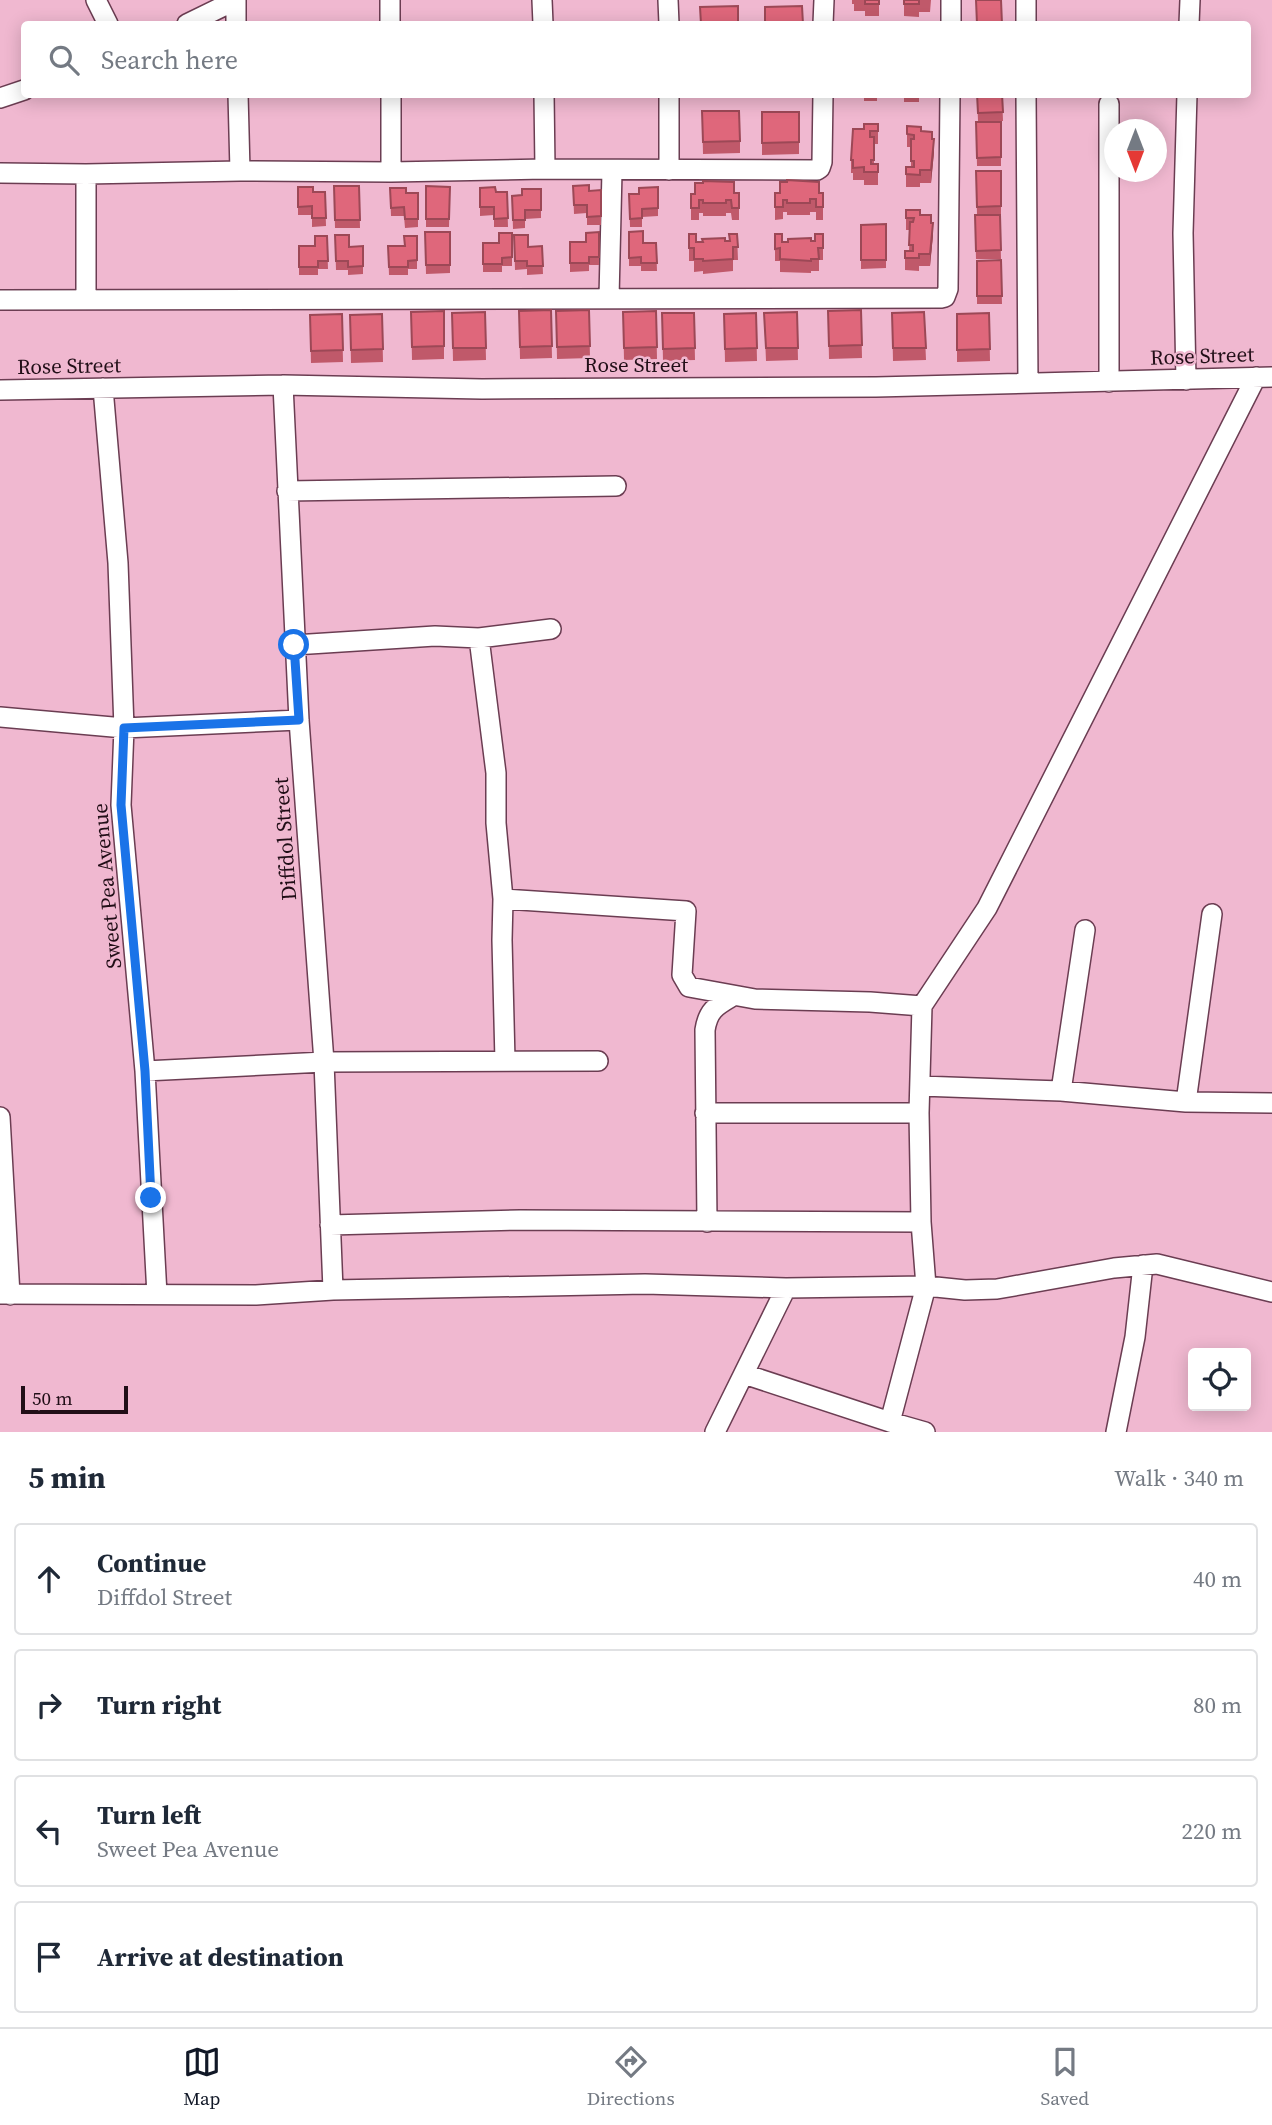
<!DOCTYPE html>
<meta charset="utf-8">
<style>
body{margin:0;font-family:"Source Serif 4",serif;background:#f6f6f7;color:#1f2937}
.controls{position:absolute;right:21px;bottom:21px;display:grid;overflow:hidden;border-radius:7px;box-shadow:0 4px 18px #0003}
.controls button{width:63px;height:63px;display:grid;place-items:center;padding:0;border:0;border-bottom:2px solid #e0e1e3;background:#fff;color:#1f2937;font:35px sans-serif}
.compass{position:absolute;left:1104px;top:119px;width:63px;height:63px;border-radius:50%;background:#fff;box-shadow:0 4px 18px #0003;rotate:180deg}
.scale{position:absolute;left:21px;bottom:18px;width:107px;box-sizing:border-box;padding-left:7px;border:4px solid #210e17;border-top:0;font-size:19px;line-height:24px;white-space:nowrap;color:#210e17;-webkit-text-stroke:5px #f0b8d0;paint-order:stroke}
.stop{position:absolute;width:21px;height:21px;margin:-16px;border:5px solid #1a73e8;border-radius:50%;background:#fff}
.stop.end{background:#1a73e8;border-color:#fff;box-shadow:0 2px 7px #0008}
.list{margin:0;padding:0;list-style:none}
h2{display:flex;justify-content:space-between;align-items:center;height:91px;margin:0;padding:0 28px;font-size:30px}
h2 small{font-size:23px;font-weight:400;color:#747a83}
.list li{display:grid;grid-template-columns:46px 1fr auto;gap:21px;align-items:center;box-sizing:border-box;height:112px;margin:0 14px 14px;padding:0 14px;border:2px solid #e0e1e3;border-radius:7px}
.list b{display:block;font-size:26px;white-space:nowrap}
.list p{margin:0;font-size:23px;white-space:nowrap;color:#747a83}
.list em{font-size:23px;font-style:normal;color:#747a83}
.icon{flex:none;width:38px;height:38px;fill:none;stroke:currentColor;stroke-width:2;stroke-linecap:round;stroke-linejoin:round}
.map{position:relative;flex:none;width:1272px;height:1432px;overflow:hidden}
.search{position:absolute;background:#fff;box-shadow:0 4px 18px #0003;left:21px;right:21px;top:21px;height:77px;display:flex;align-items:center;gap:18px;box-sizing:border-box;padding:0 24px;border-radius:7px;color:#747a83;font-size:26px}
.sheet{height:595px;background:#fff}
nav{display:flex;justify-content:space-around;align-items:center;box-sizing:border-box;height:98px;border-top:2px solid #e0e1e3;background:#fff;font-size:19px;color:#747a83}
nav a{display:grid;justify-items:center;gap:4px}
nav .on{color:#111827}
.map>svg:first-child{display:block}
</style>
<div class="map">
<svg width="1272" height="1432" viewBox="0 0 1272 1432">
<rect width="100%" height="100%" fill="#f0b8d0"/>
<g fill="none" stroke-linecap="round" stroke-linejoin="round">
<g stroke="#6b3d52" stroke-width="22">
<path id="minor" d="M96,0L108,24
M390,0V24
M542,0L543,24
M668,0L669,24
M187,24L236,0V24
M823,24L824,0
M951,24V0
M1026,24V0
M1189,24L1190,0
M238,94L240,171
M391,94V172
M544,94L545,169
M669,94V170
M1026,94L1028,383
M0,98L24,90
M1109,104V382
M0,173L86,174L240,171L391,172L545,169L817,170L820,168L822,162L823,94
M609,298L612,171
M0,300L941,298L945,297L948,289L950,94
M86,300V174
M1186,380L1183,233L1187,94
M283,385L299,720L324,1062L333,1290
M103,388L118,563L124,728L121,805L145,1071L157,1295
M0,390L283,385L482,389L876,387L1272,377
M287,491L616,486
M479,638L496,773V823L503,899L502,940L505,1061
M294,645L435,636L479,638L551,629
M0,717L124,728L299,720
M503,899L686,911L682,975L689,987L755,999L870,1002L922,1006
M145,1071L324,1062L598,1061
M921,1086L1061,1091L1186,1102L1272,1103
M1061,1091L1085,930
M1186,1102L1212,914
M705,1113H919
M0,1117L10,1295
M707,1222L705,1030C708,1010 716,1006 733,996
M330,1225L520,1220L921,1222
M0,1294L256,1295L333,1290L645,1284L786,1288L926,1286L965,1290L997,1289L1114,1268L1157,1264L1272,1292
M744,1374L890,1422L925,1432
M890,1422L926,1286L921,1222L919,1113L922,1006L987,908L1256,377
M715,1432L786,1288
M1116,1432L1135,1337L1143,1265"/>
</g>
<use href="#minor" stroke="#fff" stroke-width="19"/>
</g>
<path fill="#c0596a" d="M852,0H879V16H865V11H854V4H852Z
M904,0H931L930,12H919V17L904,16Z
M852,94H877V101H864V96H852Z
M904,94H930V98H919V102H904Z
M977,94H1002L1003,121H978Z
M702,111L740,141V153L703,154Z
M762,112H799V154L762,155Z
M976,122H1001V166H977Z
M878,124V144H874V164H878V185H864V180H853V173H851V160L864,129Z
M907,126L921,131L932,139L934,152L931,183H920V187H906V167H911V147H907Z
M976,171H1001V214L977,215Z
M334,186H359L360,228H335Z
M426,186L450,187L449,227H426Z
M573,186L589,191L601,190V225H587V213L574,214Z
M298,187L313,192H325L326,226L312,227V215H298Z
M658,187V216L642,217V227H630L629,194H639Z
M390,188L406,193H418V227L405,228L404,216H391Z
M480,188L496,192H507L508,227H494V215L480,216Z
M541,189V218L525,219V228L513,229L512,196L522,195Z
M739,193V220H732L731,213H726V216H703V213H699V220H691V194Z
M775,193H823V220H816V212H810V215H787V212H783V219L775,220Z
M906,210L920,215L931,223L933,235L930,266H919V271L905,270V251H909L910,230H906Z
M975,215H1000L1001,259H976Z
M886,224V268L861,269V225Z
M425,232H450V273L426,274Z
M599,232V265H589V271L570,272V242H586Z
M629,232L643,243H656L657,271H641V266H629Z
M512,233V266H502V272H483V243H499Z
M689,234L696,242L730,241L737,234L738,260H733V271L703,274V271L694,272V261H689Z
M775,234L782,242L815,241L823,234V260H819V271H811V273L780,272V261H775Z
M335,235L349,247L363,246V274L348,275V270H336Z
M514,235L528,247L542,246L543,274L527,275V269L515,270Z
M327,236L328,269H318V275H299V246H315Z
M417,236V269H408V275H389L388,246H405Z
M1001,260L1002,304H977V261Z
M551,310L552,358L520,359L519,311Z
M589,310L590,358L557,359L556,311Z
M861,310L862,358L829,359L828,311Z
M444,311V359L412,360L411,312Z
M656,311L657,359L624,360L623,312Z
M485,312L486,360L453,361L452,313Z
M797,312L798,360L766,361L764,313Z
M924,312L926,360L893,361L892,313Z
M662,313H694L695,360L663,361Z
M756,313L757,361L725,362L724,314Z
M989,313L990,361L957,362V314Z
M342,314L343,362L311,363L310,315Z
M382,314L383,362L351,363L350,315Z"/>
<path fill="#9c4856" d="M934,139V152L931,183V170Z
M933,223V235L930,266V254Z"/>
<path fill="#df677b" stroke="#9c4856" stroke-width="2" d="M865,0H879V4H865Z
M904,0H919V4H904Z
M976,0H1001L1002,24H977Z
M738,6V24H701L700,7Z
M802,6L803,24H765V7Z
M977,94H1002L1003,112L978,113Z
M702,111H739L740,141L703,142Z
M762,112H799V142L762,143Z
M976,122H1001V157L977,158Z
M864,124H878V131H870V137H874V160H871V164H878V172H864V167L853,168V160H851L853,129H864Z
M907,126L921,127V131L932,132V139H934L931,170H920V175L906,174V167H914V161H911V139H914V135L907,134Z
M976,171H1001V206L977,207Z
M787,180L819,182V193H823V207H816V199H810V203H787V200H783V207H775V193H780V182H787Z
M703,181L734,182V193H739V208H732L731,200H726V203H703V200H699V208H691V194H695V183H703Z
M589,185V191L601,190V216L587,217V205H574L573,186Z
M334,186H359L360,220H335Z
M426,186L450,187L449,219H426Z
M298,187H313V192H325L326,218H312V206L298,207Z
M495,187L496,192H507L508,218L494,219V207H480V188Z
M658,187V208L642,209V218L630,219L629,194H639V188Z
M390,188H406V193H418V219H405L404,207L391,208Z
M522,189H541V210H525V220H513L512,196L522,195Z
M906,210H920V215H931V223H933L930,254H919V258H905V251H913V245H909L910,222H913L914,218H906Z
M975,215H1000L1001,250L976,251Z
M886,224V260H861V225Z
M643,231V243H656L657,263H641V257L629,258V232Z
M425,232H450V265H426Z
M599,232V257H589V263H570V242H586V233Z
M499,233H512V257L502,258V264H483V243H499Z
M689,234H696V242H703L702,239L725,238V241H730L729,234H737L738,247H733V259L703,261V259H694V248H689Z
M775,234H782V242H788V239L811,238V241H815V234H823V248H818L819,259H811V261L780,259V248L775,249Z
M335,235H349V247L363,246V266L348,267V261H336Z
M514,235H528V247L542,246L543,266H527V261H515Z
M315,236H327L328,261H318V267H299V246H315Z
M404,236H417V260L408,261V267H389L388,246H405Z
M1001,260L1002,296H977V261Z
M551,310L552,346L520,347L519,311Z
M589,310L590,346L557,347L556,311Z
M861,310L862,345L829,346L828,311Z
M444,311V346L412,347L411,312Z
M656,311L657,347L624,348L623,312Z
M485,312L486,348H453L452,313Z
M797,312L798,348H766L764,313Z
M924,312L926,348H893L892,313Z
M662,313H694L695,348L663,349Z
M756,313L757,348L725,349L724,314Z
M989,313L990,349L957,350V314Z
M342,314L343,350L311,351L310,315Z
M382,314L383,349L351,350L350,315Z"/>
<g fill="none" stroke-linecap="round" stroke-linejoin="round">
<path stroke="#1a73e8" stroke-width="9" d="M151,1198L145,1071L121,805L124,728L299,720L294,645"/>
</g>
<g text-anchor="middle" stroke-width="5" stroke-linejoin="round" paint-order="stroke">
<g font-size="21" fill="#210e17" stroke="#f0b8d0">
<text transform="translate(1202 356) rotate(-2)" y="7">Rose Street</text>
<text x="636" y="372">Rose Street</text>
<text transform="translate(69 366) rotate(-1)" y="7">Rose Street</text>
<text transform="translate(285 839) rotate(-94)" y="7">Diffdol Street</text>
<text transform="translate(107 886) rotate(-95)" y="7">Sweet Pea Avenue</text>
</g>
</g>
</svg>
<div class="controls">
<button><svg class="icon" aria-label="locate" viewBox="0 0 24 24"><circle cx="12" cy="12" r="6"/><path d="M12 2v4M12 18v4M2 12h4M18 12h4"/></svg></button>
</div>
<svg class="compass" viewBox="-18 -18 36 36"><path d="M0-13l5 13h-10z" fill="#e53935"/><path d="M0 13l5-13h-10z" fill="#747a83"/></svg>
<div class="scale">50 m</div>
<div class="stop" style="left:294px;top:645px"></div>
<div class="stop end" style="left:151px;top:1198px"></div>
<div class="search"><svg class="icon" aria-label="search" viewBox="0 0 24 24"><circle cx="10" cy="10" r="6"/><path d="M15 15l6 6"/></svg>Search here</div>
</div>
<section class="sheet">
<h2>5 min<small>Walk · 340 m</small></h2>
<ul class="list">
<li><svg class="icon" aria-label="ahead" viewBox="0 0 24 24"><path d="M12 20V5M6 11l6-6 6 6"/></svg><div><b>Continue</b><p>Diffdol Street</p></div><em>40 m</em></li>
<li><svg class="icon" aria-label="right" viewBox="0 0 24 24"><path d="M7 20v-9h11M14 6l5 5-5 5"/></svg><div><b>Turn right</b></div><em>80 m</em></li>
<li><svg class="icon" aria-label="left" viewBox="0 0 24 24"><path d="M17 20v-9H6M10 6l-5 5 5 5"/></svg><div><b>Turn left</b><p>Sweet Pea Avenue</p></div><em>220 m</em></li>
<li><svg class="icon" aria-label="arrive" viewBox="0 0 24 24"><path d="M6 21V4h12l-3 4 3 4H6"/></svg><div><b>Arrive at destination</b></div></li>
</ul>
</section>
<nav>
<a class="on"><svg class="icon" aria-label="map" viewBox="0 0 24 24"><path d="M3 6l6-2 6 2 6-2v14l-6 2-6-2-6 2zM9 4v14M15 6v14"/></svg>Map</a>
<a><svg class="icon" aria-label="directions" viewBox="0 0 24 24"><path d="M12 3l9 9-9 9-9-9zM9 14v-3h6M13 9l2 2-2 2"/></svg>Directions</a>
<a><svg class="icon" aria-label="saved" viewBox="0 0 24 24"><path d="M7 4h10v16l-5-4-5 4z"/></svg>Saved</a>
</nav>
